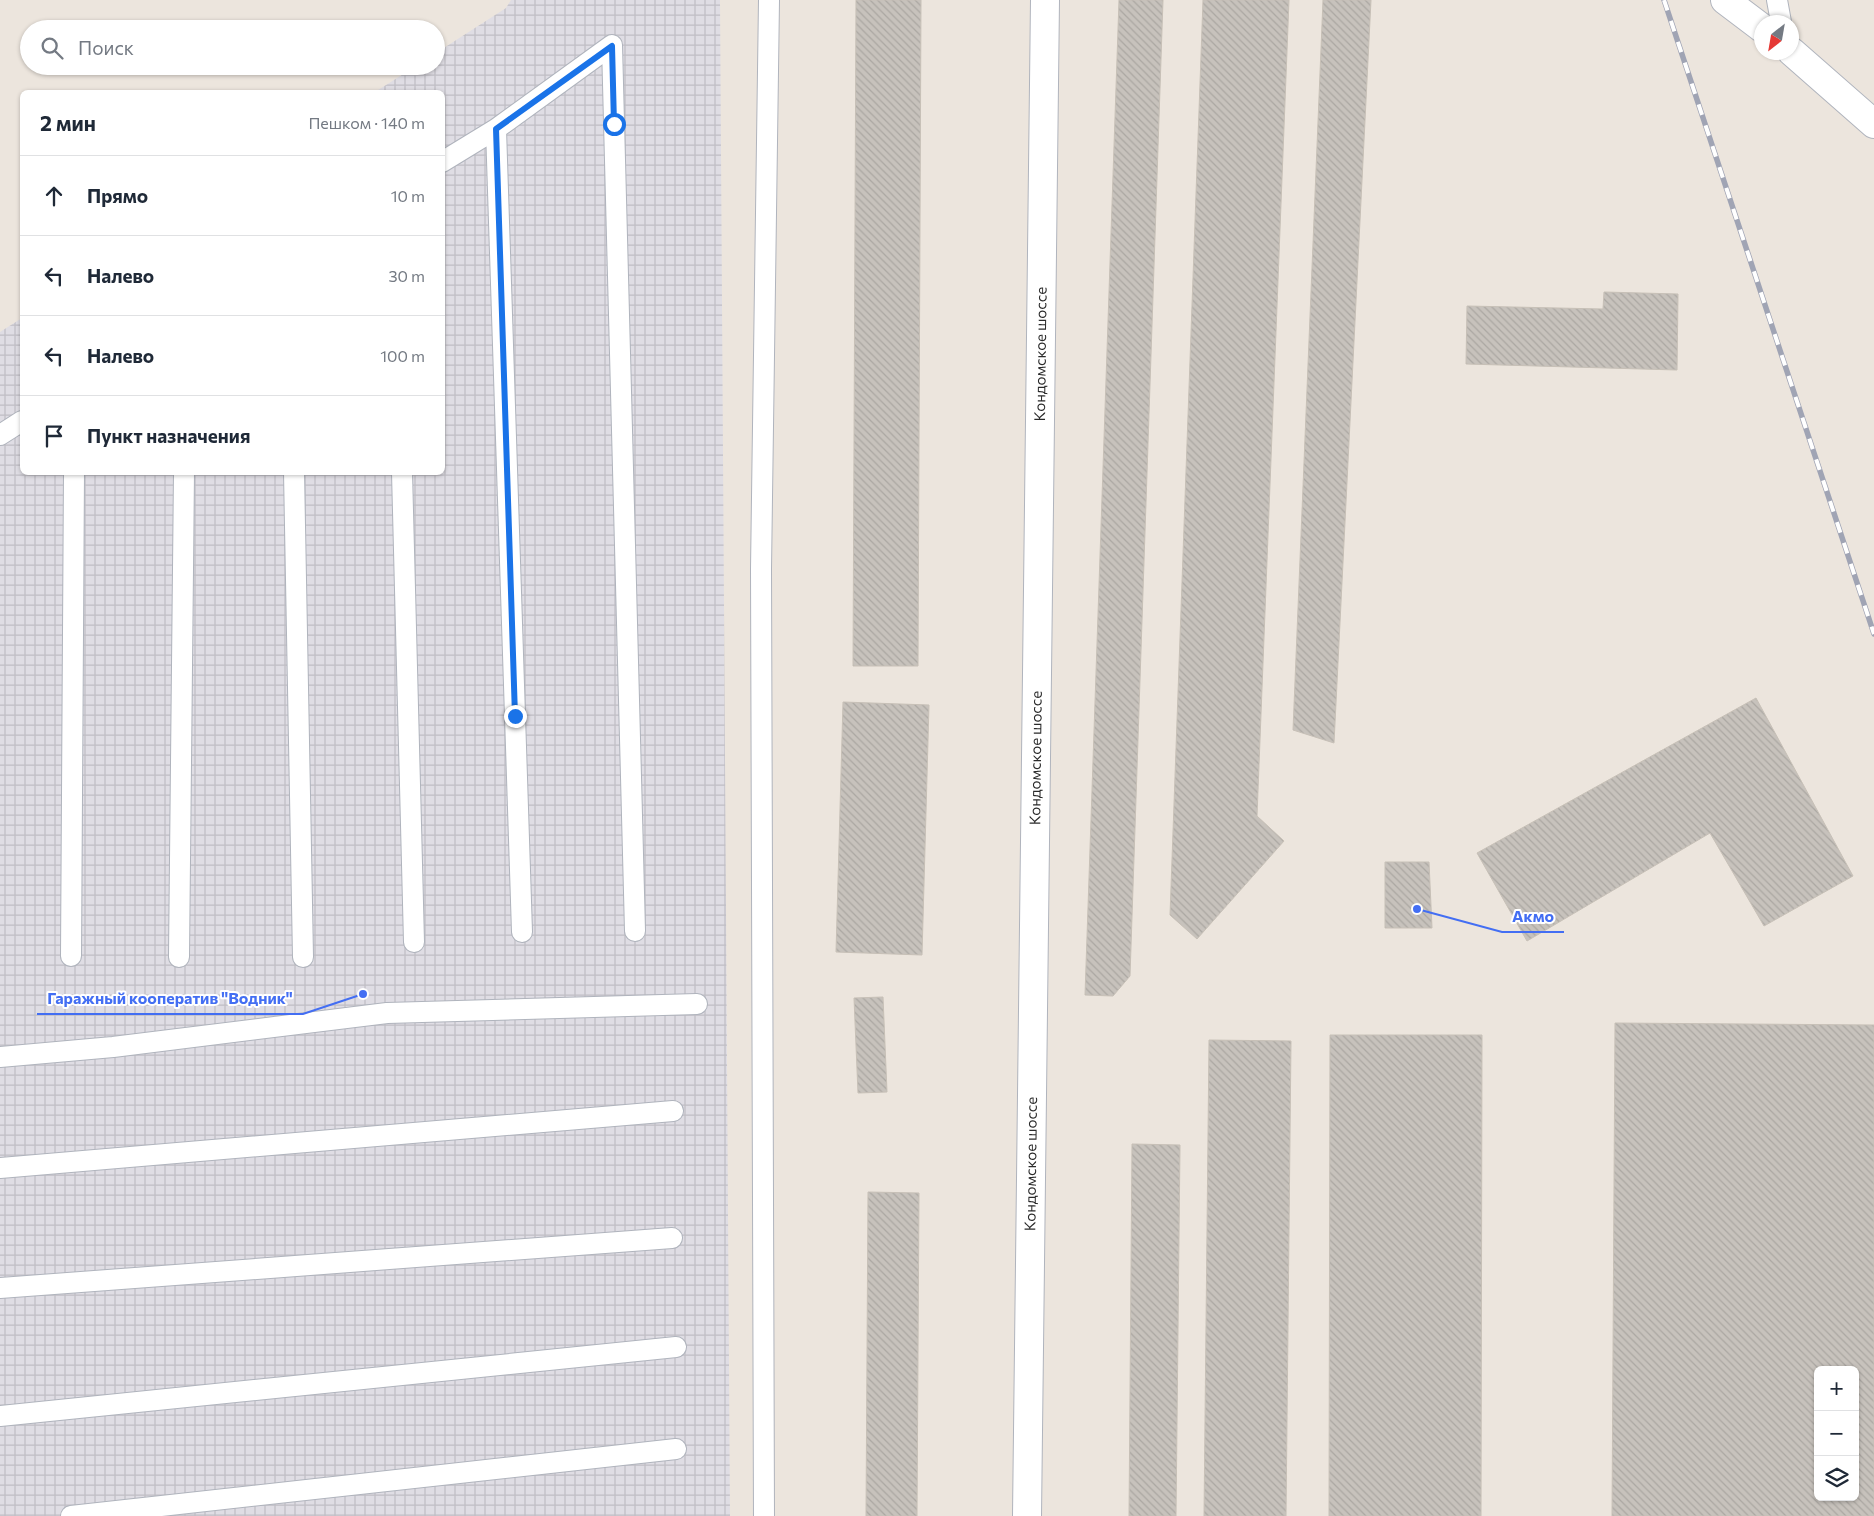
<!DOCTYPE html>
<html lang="ru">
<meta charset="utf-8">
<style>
body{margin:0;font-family:Commissioner,sans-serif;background:#f2f2f3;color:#1f2937}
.controls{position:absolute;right:15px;bottom:15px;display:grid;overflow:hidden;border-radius:8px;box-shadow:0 1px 4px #0004}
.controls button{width:45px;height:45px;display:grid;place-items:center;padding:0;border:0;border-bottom:1px solid #e0e1e3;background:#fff;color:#1f2937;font:25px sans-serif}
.compass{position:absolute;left:1754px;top:15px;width:45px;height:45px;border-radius:50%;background:#fff;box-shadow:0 1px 4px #0004;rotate:211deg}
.stop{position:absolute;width:15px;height:15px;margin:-11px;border:4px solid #1a73e8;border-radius:50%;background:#fff}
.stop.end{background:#1a73e8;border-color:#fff;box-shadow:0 1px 5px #0008}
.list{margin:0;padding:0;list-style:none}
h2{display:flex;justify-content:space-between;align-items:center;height:65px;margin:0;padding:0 20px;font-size:21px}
h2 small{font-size:16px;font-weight:400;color:#747a83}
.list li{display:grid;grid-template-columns:32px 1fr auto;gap:15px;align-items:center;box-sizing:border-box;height:80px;padding:0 20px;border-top:1px solid #e0e1e3}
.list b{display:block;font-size:19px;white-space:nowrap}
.list em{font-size:16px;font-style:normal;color:#747a83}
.icon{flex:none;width:28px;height:28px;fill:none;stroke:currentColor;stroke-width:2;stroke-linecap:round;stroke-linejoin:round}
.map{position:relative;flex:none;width:1874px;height:1516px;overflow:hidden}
.search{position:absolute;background:#fff;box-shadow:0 1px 4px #0004;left:20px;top:20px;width:425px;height:55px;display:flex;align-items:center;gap:12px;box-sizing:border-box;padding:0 18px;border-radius:28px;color:#747a83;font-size:19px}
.panel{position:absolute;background:#fff;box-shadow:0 1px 4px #0004;left:20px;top:90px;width:425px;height:385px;border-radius:8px}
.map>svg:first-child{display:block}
</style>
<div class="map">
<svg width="1874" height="1516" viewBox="0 0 1874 1516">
<defs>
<pattern id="industrial-grid" width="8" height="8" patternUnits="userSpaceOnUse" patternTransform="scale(1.25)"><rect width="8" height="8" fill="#dfdde4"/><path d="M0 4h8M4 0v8" fill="none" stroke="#c0bec4"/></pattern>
<pattern id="building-back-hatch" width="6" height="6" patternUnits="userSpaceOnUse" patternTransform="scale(1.25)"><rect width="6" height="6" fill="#c7c2bc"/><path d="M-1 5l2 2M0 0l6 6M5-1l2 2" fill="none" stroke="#aba7a2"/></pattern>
</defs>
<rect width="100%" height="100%" fill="#ece5dd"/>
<path fill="url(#industrial-grid)" d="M511,0H720L730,1516H0V332L22,318V472H442V92H375L416,66H436V53L506,8Z"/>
<path fill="url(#building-back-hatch)" stroke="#c7c0b7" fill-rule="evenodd" d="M856,0H921L918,666H853Z
M1119,0H1163L1130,976L1113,996L1085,995Z
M1203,0H1289L1257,816L1284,841L1197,939L1170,915Z
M1323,0H1371L1334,743L1293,730Z
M1604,292L1678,294L1677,370L1466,364L1467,306L1603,309Z
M1756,698L1853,876L1764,926L1710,833L1527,941L1477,853Z
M843,702L929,705L922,955L836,952Z
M1385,862H1429L1432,928H1385Z
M883,997L887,1092L858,1093L854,998Z
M1615,1023L1874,1025V1516H1612ZM1818,1370H1855V1497H1818Z
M1330,1035H1482L1481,1516H1329Z
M1209,1040L1291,1041L1286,1516H1204Z
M1132,1144L1180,1145L1176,1516H1129Z
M868,1192L919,1193L917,1516H866Z"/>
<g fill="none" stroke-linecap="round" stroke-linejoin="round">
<g stroke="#b0b4bd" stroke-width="22">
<path id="lane" d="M1777,0L1781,22
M496,129L522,932
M442,162L496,129L612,45L635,931
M0,435L22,421
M294,472L303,957
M402,472L414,942
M71,956L74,472
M179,957L184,472
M0,1057L113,1047L387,1013L697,1004
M0,1168L673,1111
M0,1288L672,1238
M0,1416L676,1347
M71,1516L676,1449
M764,1516L761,569L769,0"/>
</g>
<g stroke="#b0b4bd" stroke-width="30">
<g id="secondary">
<path d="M1725,0L1762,28"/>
<path d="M1792,52L1874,124"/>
<path id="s1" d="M1027,1516L1045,0"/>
</g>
</g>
<use href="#lane" stroke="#fff" stroke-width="20"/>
<use href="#secondary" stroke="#fff" stroke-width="28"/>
<g stroke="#a0a4b4" stroke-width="5.5">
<path id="rail" d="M1664,0L1874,634"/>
</g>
<use href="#rail" stroke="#fff" stroke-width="4" stroke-dasharray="11" stroke-linecap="butt"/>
</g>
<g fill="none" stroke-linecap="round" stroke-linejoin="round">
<path stroke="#1a73e8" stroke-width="6" d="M515,716L496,129L612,46L614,124"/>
</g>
<g text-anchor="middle" stroke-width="4" stroke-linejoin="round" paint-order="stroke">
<g font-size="15" fill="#2a2a2a" stroke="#fff">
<text dy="5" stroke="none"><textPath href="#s1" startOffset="1162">Кондомское шоссе</textPath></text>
<text dy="5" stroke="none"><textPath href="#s1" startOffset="758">Кондомское шоссе</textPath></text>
<text dy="5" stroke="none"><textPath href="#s1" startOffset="352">Кондомское шоссе</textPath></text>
</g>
</g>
<path fill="none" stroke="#436ef3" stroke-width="2" d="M1417 909L1502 932H1564M363 994L303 1014H37"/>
<g fill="#436ef3" stroke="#fff" stroke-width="2">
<circle cx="1417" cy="909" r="5"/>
<circle cx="363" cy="994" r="5"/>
</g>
<g font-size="16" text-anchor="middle" font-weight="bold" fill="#436ef3" stroke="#fff" stroke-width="4" stroke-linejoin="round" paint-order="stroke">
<text x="1533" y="922">Акмо</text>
<text x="170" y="1004">Гаражный кооператив "Водник"</text>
</g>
</svg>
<div class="controls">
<button>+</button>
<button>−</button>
<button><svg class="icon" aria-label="layers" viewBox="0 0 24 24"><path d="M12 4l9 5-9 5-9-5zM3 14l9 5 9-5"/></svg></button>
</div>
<svg class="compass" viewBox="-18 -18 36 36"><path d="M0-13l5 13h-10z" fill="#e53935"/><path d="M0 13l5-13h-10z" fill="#747a83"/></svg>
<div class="stop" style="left:614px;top:124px"></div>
<div class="stop end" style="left:515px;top:716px"></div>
<div class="search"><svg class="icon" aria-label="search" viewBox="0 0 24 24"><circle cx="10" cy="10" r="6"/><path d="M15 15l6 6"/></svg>Поиск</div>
<section class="panel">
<h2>2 мин<small>Пешком · 140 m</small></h2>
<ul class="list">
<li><svg class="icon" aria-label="ahead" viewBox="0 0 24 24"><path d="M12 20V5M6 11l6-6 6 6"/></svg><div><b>Прямо</b></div><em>10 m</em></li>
<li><svg class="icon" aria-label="left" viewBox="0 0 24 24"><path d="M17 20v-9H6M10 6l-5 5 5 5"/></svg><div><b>Налево</b></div><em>30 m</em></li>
<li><svg class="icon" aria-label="left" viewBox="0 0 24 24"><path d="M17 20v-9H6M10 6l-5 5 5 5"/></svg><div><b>Налево</b></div><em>100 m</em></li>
<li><svg class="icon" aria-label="arrive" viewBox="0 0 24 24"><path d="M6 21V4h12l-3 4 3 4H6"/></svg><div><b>Пункт назначения</b></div></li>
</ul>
</section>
</div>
